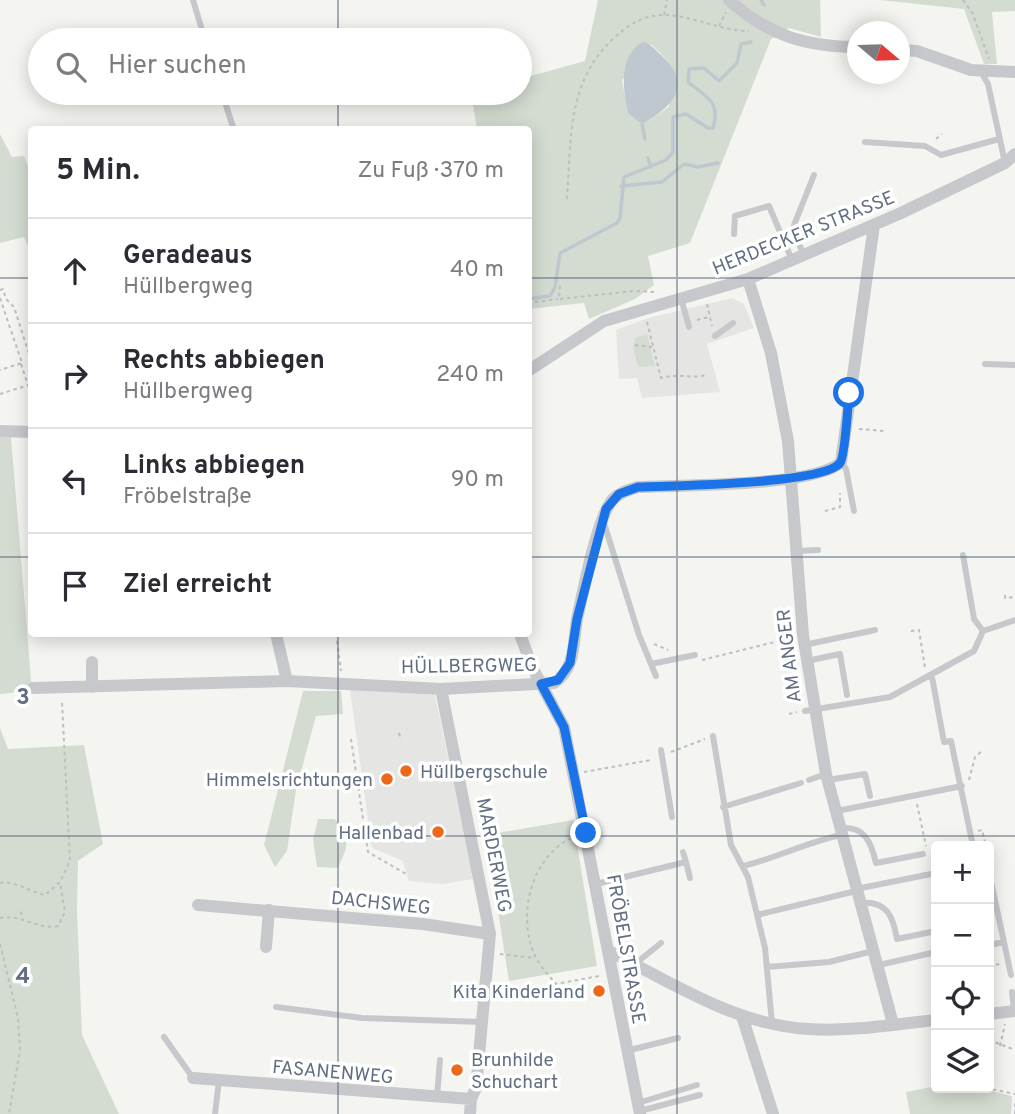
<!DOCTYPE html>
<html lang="de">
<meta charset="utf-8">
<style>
body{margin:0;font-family:Overpass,sans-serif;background:#f7f7f7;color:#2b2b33}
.controls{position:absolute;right:21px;bottom:21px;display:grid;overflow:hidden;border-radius:7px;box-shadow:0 4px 18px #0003}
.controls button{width:63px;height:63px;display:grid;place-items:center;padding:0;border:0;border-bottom:2px solid #e1e1e2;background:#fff;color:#2b2b33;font:35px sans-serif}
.compass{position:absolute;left:847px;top:21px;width:63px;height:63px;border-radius:50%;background:#fff;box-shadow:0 4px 18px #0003;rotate:109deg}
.stop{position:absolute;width:21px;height:21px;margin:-16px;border:5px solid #1a73e8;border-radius:50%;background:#fff}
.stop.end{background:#1a73e8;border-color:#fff;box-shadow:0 2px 7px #0008}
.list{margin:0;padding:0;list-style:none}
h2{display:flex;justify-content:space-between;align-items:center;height:91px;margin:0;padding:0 28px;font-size:30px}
h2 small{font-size:23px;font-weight:400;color:#7c7c81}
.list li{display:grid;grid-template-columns:46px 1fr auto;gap:21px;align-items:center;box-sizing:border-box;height:105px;padding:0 28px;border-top:2px solid #e1e1e2}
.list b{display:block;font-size:26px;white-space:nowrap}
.list p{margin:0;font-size:23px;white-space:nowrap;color:#7c7c81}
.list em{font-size:23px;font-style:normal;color:#7c7c81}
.icon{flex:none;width:38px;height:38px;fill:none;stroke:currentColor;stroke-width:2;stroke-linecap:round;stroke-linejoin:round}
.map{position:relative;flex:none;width:1015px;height:1114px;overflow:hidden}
.search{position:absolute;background:#fff;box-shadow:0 4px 18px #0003;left:28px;top:28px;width:504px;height:77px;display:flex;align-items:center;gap:18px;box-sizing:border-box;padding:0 24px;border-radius:38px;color:#7c7c81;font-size:26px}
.panel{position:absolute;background:#fff;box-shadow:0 4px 18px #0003;left:28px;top:126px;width:504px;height:511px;border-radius:7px}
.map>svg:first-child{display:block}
</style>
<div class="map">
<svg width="1015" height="1114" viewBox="0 0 1015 1114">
<rect width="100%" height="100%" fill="#f4f5f0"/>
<path fill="#e5e5e4" d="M732,298L744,304L754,328L707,344L720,392L642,398L637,378L619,379L616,330L648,318Z
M350,690L435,695L473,879L443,884L409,881L403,861L372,848Z"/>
<path fill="#d4dcd1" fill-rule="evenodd" d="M598,0H820L821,37L789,28L771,39L690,243L648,256L654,285L635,299L589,319L584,303L529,309L528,130L477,129L471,93H520V79L585,61ZM651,44L668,61L669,107L648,121L628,113L622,80Z
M880,0H1015V11L992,12L997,64H984L964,9Z
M0,134L12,157L24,156L31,174V253L24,237L0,243Z
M647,334L655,366L638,367L633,348L635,338Z
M0,437H11L32,691L0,694Z
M303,691H341L343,714L316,716L296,790L287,851L275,867L264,845Z
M0,728L8,749L84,745L103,844L78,861L77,911L82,1035L119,1114H0Z
M318,819H334L347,828L346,849L338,868L317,867L313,839Z
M573,820L597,966L509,981L486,835Z
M936,1086L979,1088L1012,1096L1011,1114H910L906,1092Z"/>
<path fill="#bfc8cf" d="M643,42C652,44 654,49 661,55C694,85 673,107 642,124L628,113C623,89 618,55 643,42Z"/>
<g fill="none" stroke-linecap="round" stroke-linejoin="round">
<path stroke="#bfc8cf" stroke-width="3.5" d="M761,0L764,5
M642,124L645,139
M648,158L651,167
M621,186L662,182L684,164L698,167L718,163
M528,299L550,296L555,287L560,253L617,223L620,218L624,177L666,160L673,152V117L686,114L708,128H713C721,101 706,97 688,82L689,69L704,68L719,81L737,63L741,44L751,42"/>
<path stroke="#bdbec1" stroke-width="2" stroke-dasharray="3.5 3.5" stroke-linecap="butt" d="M963,0L973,14L989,59
M664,15L667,0
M719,26L726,12
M936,139L942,134
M567,199C571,141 567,81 613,39C629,24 643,15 665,15C694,16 721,31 749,31
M560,286L559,299L634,291L656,292
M0,290L3,289L6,299L14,307L32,363
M0,298L22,363L0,370
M528,303L558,299
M707,304L712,326
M697,320L709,317
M647,322L661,378C680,373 691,379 707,375
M635,345L652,347
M21,364L28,385
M0,394L32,384
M859,429L884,431
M825,511L840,507V493
M1005,595V598L1015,597
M911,631L919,630L925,668
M336,634L341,671
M654,644L668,650
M702,660L791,638
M789,714L797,712
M399,733L401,740
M351,739L368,852L408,875
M671,752L705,739
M584,772L651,760
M969,780L975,757L983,750
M917,804L926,846
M978,831L982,830L985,842H989L993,861L989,862
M571,838C530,859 516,917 536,958C541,967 549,976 556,984L599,976
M0,883C14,880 30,892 45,895L60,882L70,861L62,702
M21,915L22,908
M0,918C23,914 36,930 58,926L65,912L60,883
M0,944L18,1018L20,1050L9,1114
M500,954L535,958
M989,966L1000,964
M989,1040L1015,1050
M1000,1046L1005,1024
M986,1088L1015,1094
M1015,1114V1102"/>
<path stroke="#c6c8cc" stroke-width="6" d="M193,0L205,40
M981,72L988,84L1005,163
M222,93L234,130
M865,142L925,146L941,155L999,139
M734,234L735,216L769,206L792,260
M804,255L794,233V225L814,175
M681,298L689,327
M715,336L733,323
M985,364L1015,365
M841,462L846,469L854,511
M603,520L639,635L656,676
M798,551L818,550
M963,555L974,619L983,631L1015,620
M804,645L875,630
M807,661L840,654L847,695
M651,664L695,655
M932,677L944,742L951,741L973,846
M805,711L890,697L974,651L983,631
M713,736L731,845L748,877L765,948L772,1023
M661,750L672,817
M809,780L826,774
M828,780L865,774L870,796
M723,807L801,783
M837,811L962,786
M840,828C865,826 871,842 876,863L923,854
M683,852L686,862
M743,866C777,858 807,842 841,835
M989,873L1004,942L989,945
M596,884L686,862L690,878
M856,889L936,873
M861,903C887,901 893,916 897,939L936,931
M757,915L856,891
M1004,942L1011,975
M635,964L661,943
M879,965L936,952
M767,967L829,962L873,951
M1012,992L1014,1011
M276,1007L362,1018L482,1022
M164,1037L193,1078
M626,1051L678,1038
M437,1096L440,1060
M638,1103L697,1085
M640,1111L700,1095
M215,1114L219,1080"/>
<path stroke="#c6c8cc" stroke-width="12" d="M729,0C768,35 805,47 858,47
M900,50L917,51L971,70L1015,72
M748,279L771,353L788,441L803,635L826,774L893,1024
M528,371L604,321L748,279L901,213L1005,163L1015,154
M0,431L32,432
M276,634L287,681
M520,634L532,667L564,727L640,1114
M92,687V662
M33,688L287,681L441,689L554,683C576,669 573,642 577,619C583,592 597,517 613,499C620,492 629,490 638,487C678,485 815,487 841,462L874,225
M441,689L490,934L476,1088L471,1099L470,1114
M198,905L423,924L490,934
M266,947L269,910
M609,951C672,983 736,1025 808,1029C851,1032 894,1024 936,1020
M989,1014L1015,1011
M742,1016L773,1114
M193,1078L471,1099"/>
</g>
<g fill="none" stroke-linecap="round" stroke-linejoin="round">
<path stroke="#1a73e8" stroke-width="9" d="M586,833L564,727L541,684L558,680L570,663L577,619L606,509L619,494L638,487C671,486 824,484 840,463C845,457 848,405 849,393"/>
</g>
<path fill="none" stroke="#626f83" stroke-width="2" stroke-opacity="0.55" d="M338,0V40M677,0V1114M338,93V130M0,278H32M528,278H1015M0,557H32M528,557H1015M338,634V1114M0,836H1015"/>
<g fill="#ed6918" stroke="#fff" stroke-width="2.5">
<circle cx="406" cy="771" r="7"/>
<circle cx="387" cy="779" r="7"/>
<circle cx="438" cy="832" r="7"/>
<circle cx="599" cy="991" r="7"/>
<circle cx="457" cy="1070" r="7"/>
</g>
<g text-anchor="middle" stroke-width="7" stroke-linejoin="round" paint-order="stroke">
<g font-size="19" fill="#626f83" stroke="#fff">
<text transform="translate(803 232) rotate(-22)" y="7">HERDECKER STRASSE</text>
<text transform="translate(788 656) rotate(-97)" y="7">AM ANGER</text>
<text transform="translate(469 665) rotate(-1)" y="7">HÜLLBERGWEG</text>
<text transform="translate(495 855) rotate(79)" y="7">MARDERWEG</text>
<text transform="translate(381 902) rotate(6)" y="7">DACHSWEG</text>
<text transform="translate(627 949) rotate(80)" y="7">FRÖBELSTRASSE</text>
<text transform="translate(333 1071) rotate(5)" y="7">FASANENWEG</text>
</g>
<g font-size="19" fill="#626f83" stroke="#fff" text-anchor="end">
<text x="420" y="778" text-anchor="start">Hüllbergschule</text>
<text x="373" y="786">Himmelsrichtungen</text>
<text x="424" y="839">Hallenbad</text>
<text x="585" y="998">Kita Kinderland</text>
<text x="471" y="1066" text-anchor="start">Brunhilde<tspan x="471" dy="22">Schuchart</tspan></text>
</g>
</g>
<g font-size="23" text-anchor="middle" font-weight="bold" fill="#626f83" stroke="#fff" stroke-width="7" stroke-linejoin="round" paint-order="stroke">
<text x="23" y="704">3</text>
<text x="23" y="983">4</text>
</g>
</svg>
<div class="controls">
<button>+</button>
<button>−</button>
<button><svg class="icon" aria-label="locate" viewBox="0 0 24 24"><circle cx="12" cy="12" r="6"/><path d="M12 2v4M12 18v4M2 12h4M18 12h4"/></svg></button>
<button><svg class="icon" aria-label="layers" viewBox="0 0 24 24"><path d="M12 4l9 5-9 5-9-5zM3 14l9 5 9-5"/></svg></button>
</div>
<svg class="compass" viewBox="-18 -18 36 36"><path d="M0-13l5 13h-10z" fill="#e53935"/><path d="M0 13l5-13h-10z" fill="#7c7c81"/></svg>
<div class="stop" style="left:849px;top:393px"></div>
<div class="stop end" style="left:586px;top:833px"></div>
<div class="search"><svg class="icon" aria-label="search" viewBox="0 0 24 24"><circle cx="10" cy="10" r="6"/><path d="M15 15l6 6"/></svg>Hier suchen</div>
<section class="panel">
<h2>5 Min.<small>Zu Fuß · 370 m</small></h2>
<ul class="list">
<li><svg class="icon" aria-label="ahead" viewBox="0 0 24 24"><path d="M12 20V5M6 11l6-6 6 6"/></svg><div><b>Geradeaus</b><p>Hüllbergweg</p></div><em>40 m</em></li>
<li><svg class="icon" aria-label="right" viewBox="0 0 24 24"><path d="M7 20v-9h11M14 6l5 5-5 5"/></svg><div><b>Rechts abbiegen</b><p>Hüllbergweg</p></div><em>240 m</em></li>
<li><svg class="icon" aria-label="left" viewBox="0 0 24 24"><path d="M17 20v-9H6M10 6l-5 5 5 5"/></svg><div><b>Links abbiegen</b><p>Fröbelstraße</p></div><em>90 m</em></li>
<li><svg class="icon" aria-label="arrive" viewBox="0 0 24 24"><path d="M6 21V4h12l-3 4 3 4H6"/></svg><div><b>Ziel erreicht</b></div></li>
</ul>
</section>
</div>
